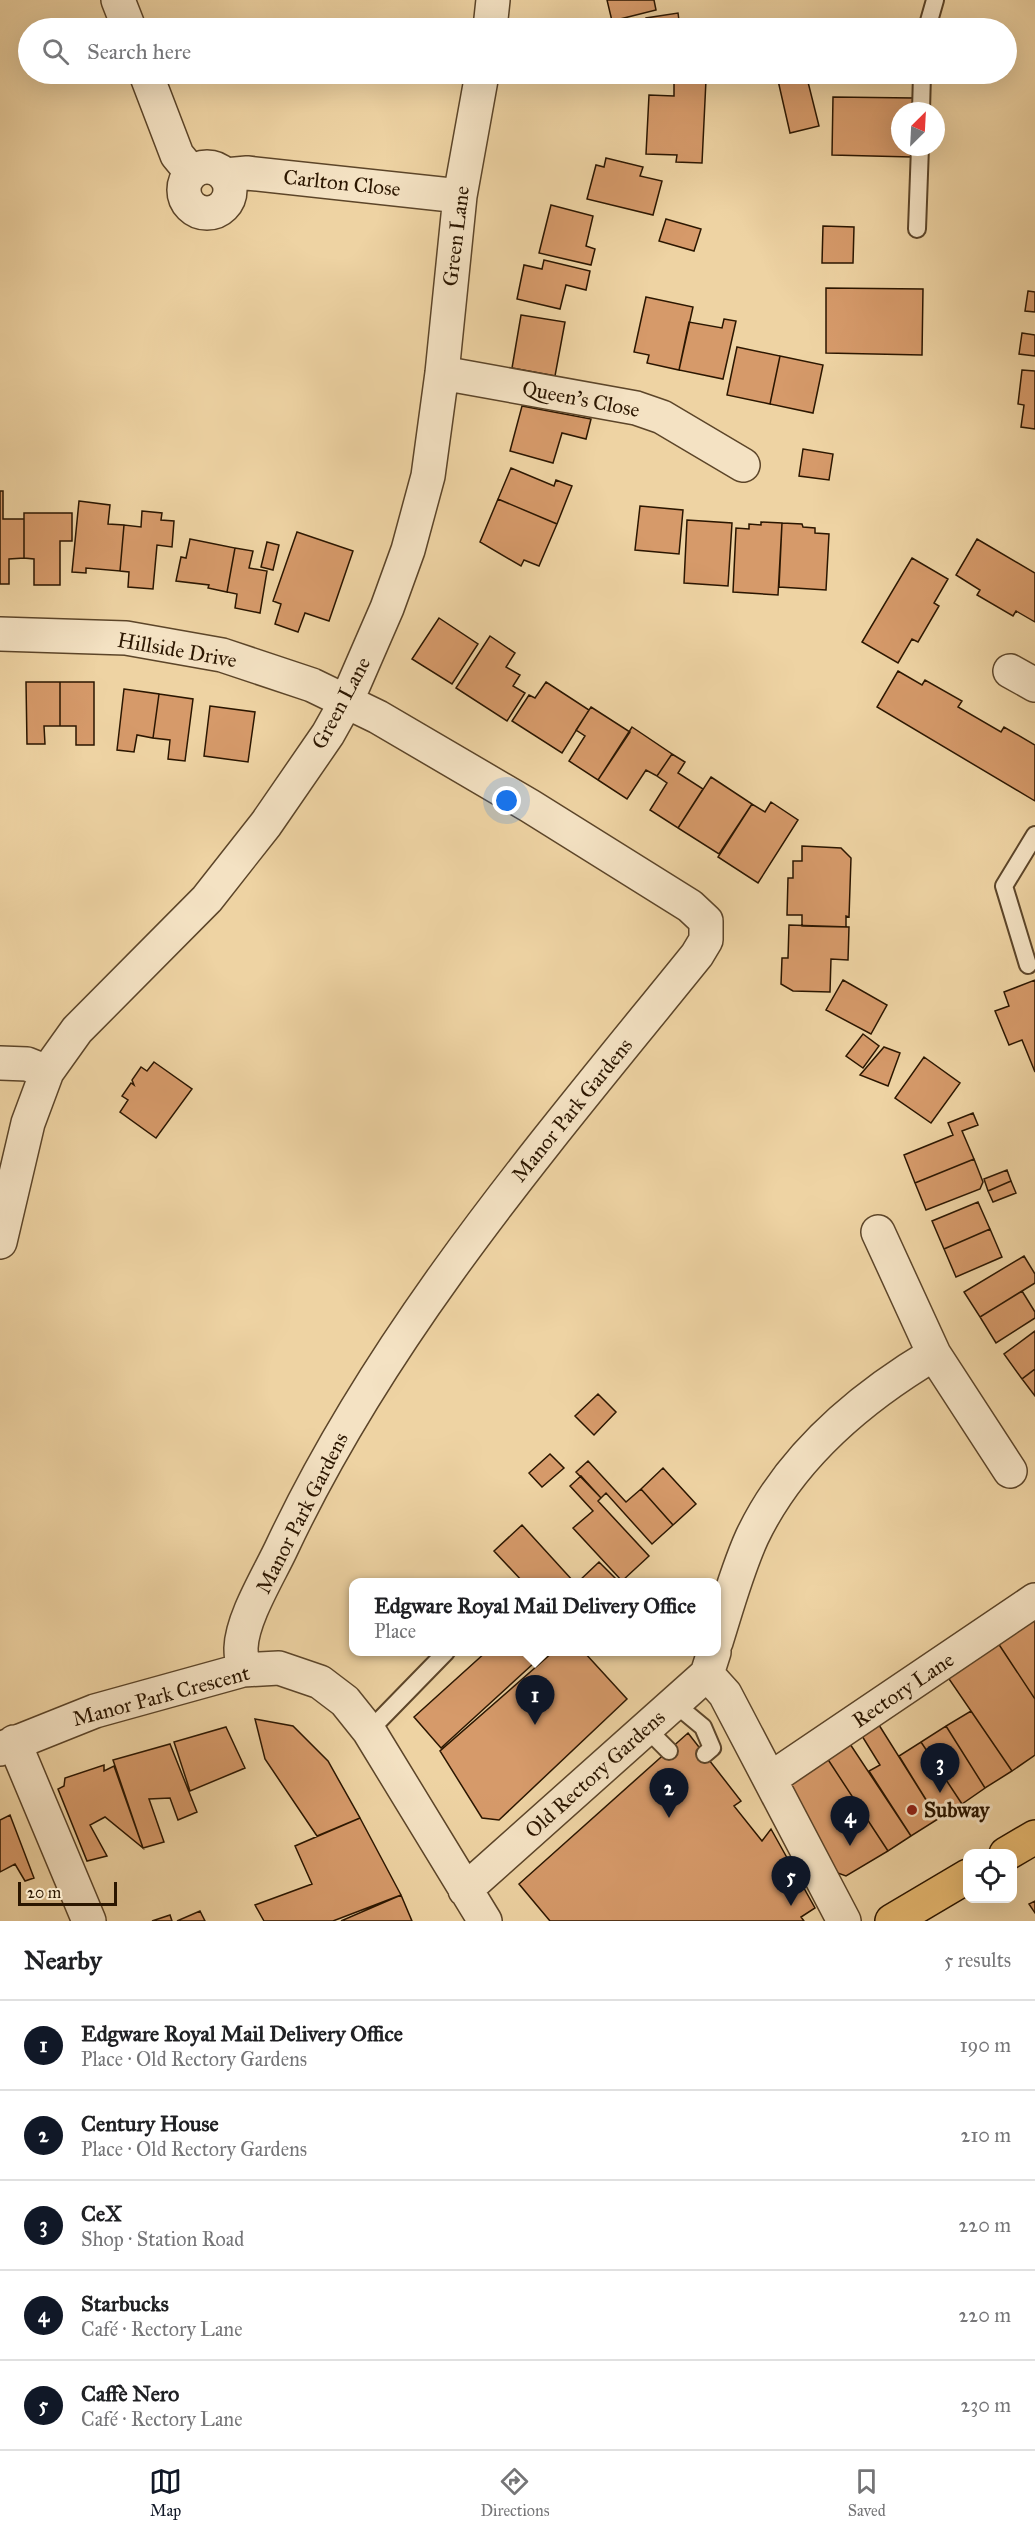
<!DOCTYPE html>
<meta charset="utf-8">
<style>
body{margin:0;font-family:"IM FELL Great Primer",serif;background:#f6f6f6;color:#202124}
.controls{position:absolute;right:18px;bottom:18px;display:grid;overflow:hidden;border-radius:12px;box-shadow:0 6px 24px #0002}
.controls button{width:54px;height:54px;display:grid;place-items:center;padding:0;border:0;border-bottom:2px solid #e0e0e0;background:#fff;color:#202124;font:30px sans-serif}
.compass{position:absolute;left:891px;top:102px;width:54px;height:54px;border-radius:50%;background:#fff;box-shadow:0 6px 24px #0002;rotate:24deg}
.scale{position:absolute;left:18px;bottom:15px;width:99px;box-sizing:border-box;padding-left:6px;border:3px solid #2b1600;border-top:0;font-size:16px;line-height:21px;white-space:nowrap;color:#2b1600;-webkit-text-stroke:4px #f4e2c3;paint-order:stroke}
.you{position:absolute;left:507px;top:801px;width:21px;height:21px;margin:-15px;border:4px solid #fff;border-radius:50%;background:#1a73e8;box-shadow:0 0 0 9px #1a73e833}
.badge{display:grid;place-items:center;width:39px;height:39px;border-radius:50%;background:#111827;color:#fff;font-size:20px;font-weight:700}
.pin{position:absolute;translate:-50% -50px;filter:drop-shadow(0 2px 3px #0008)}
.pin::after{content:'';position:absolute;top:32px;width:21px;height:18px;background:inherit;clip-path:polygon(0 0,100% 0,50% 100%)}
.popup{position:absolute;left:349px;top:1578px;width:372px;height:78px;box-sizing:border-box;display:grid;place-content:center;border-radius:12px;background:#fff;filter:drop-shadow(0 2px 4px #0005);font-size:20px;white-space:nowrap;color:#757577}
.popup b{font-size:22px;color:#202124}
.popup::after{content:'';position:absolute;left:50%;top:100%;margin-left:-12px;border:12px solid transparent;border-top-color:#fff}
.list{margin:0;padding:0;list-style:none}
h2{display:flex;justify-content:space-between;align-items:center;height:78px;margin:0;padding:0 24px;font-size:26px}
h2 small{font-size:20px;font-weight:400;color:#757577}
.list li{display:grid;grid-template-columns:39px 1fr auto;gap:18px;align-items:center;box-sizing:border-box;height:90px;padding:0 24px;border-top:2px solid #e0e0e0}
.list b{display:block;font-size:22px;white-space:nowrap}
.list p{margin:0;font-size:20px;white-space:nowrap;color:#757577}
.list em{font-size:20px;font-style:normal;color:#757577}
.icon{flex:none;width:33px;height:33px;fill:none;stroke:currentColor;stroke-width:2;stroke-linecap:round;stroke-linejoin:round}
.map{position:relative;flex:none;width:1035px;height:1921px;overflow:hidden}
.search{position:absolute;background:#fff;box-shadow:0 6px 24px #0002;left:18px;right:18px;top:18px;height:66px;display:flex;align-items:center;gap:15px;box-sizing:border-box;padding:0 21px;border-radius:33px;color:#757577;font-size:22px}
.sheet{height:528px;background:#fff}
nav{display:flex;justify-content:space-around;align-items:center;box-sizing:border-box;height:84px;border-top:2px solid #e0e0e0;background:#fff;font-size:16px;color:#757577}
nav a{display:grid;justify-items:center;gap:3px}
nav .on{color:#111827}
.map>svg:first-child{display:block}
</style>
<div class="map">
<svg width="1035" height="1921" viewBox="0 0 1035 1921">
<rect width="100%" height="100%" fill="#eed3a3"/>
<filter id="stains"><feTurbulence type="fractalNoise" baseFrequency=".00333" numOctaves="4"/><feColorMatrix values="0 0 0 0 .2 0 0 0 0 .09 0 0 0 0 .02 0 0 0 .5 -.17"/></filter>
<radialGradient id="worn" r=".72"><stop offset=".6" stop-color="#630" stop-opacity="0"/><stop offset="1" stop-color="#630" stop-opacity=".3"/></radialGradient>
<path fill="#d69a6a" stroke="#2b1600" stroke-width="1.5" d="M607,0H654L656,10L612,21Z
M678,13L680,28H647L646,18Z
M624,74H670L625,81Z
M788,74H806L819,126L790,133L777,76Z
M674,78L706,80L702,163L676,162L677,155L646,154L649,95L674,96Z
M833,97L914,98L913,111H900V147H912V157L832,155Z
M606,158L643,167L640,176L662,181L653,215L587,199L596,165L604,167Z
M551,205L593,216L586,246L595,249L591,265L539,253Z
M666,219L701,229L694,251L659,241Z
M823,226L854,227L853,263H822Z
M544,260L590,271L586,290L566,285L560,309L517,299L524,265L542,269Z
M826,288L923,289L922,355L826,353Z
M1028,291L1035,292V312L1025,311Z
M646,297L693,307L679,370L647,363L649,355L634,352Z
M521,315L565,322L555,376L512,368Z
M724,319L736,321L723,379L679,370L689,322L722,328Z
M1022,333L1035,335V356L1019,354Z
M737,347L780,356L770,404L727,395Z
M780,356L823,365L813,413L770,404Z
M1022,370L1035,371V429L1021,427L1024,405L1018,404Z
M522,406L591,419L586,439L562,433L553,463L510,451Z
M803,449L833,454L829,480L799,476Z
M511,468L554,486L556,480L572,486L557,524L498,499Z
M0,491H3V519H24V558L9,559V584H0Z
M498,499L557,524L539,566L524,560L521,566L480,542Z
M79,501L110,505L108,524L124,525L120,571L86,568V573L72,572Z
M640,506L683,510L679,554L635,550Z
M142,511L162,513L161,520L174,521L172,547L157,545L153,589L128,587L129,572L120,571L124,525L141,527Z
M24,513H72V541H60V585H34V559L24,558Z
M687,520L732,523L728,586L684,583Z
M761,522L782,523L778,595L733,592L736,528L749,529V524L761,525Z
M782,523L802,524L803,527L815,528V533L829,534L826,590L779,587Z
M297,532L353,551L329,621L305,613L298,632L275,624L281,604L273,601Z
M190,539L235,548L227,592L208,588L209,585L176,581L181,557L186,558Z
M977,539L1035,573V622L1016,611L1013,616L977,595L980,590L956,575Z
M267,542L279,545L273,570L261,567Z
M235,548L253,551L249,568L267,571L260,613L235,608L237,594L227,592Z
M912,558L948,579L934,603L939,606L918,642L912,639L898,663L862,642Z
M439,618L478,644L452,684L412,659Z
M490,636L515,653L506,667L520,675L513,686L525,693L507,721L456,688Z
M898,671L922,685L925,680L962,701L958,707L1001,732L1004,727L1035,745V801L877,707Z
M26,682H60V726H44L45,744H27Z
M60,682H94V745H76V726H60Z
M546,682L589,710L562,753L512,721L529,695L535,698Z
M124,689L159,694L153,738L137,735L134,752L117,750Z
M159,694L193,699L185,761L168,759L170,740L153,738Z
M210,706L255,712L248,762L204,756Z
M591,707L630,732L598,780L569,761L585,736L576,730Z
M632,727L672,754L657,776L646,770L627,799L598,780Z
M672,754L685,762L678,773L703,789L678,828L650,810L667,783L657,776Z
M711,777L752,804L719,854L678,828Z
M771,802L798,820L758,883L718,857L752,804L765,812Z
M802,846L841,848L851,858L849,917L846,916V927L802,926V915H787L788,878H793V861H802Z
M789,925L849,927L848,960L831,959L830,992L793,991L781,984L782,958H788Z
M843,980L887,1005L871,1034L826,1010Z
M1035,980V1072L1022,1040L1009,1045L995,1011L1009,1006L1004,992Z
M863,1034L879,1046L863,1068L846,1056Z
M884,1047L900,1053L888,1086L860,1075Z
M924,1057L960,1083L931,1123L895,1098Z
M154,1062L192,1089L156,1138L120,1112L128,1100L122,1096L131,1083L134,1085L132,1080L141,1067L147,1071Z
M973,1113L978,1125L962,1131L974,1159L915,1183L904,1155L953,1135L948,1123Z
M974,1159L983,1182L980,1189L926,1210L915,1183Z
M1007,1170L1011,1181L988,1191L984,1179Z
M1011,1181L1016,1193L993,1202L988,1191Z
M978,1202L990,1229L944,1249L932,1221Z
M990,1229L1002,1257L956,1277L944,1249Z
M1024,1256L1035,1274V1283L980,1317L964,1292Z
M1022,1291L1035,1312V1318L996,1343L980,1317Z
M1035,1331V1369L1022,1379L1004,1354Z
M1035,1369V1396L1022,1379Z
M598,1394L616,1412L594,1435L575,1416Z
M550,1454L564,1468L542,1487L529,1473Z
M588,1461L626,1502L641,1489L673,1525L652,1544L606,1493L601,1498L576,1472Z
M663,1468L696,1504L673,1525L641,1489Z
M581,1476L601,1498L598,1501L649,1556L622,1581L573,1528L593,1511L570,1486Z
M522,1525L574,1582H523L494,1551Z
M599,1562L619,1582H578Z
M1035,1614V1699L996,1640Z
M996,1640L1035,1699V1755L1012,1771L947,1676Z
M486,1652H546L441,1748L414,1717Z
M553,1652H584L627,1699L499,1820L482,1818L440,1751Z
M971,1711L1012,1771L985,1788L946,1726Z
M255,1719L293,1726L328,1761L360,1818L317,1836L265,1759Z
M879,1725L938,1819L911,1836L869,1771L880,1765L862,1736Z
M946,1726L985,1788L962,1804L921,1742Z
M226,1727L245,1768L190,1791L174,1742Z
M688,1733L741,1801L734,1806L762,1841L771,1829L815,1908L801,1917L804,1921H550L519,1884Z
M921,1742L962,1804L938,1819L899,1756Z
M170,1744L197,1812L178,1820L170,1798L149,1799L164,1842L143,1848L113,1760Z
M850,1744L911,1836L888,1851L827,1758Z
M827,1758L888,1851L846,1876L832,1871L788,1784Z
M104,1765V1771L114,1766L143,1848L105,1817L90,1825L107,1856L87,1861L58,1789L64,1786L65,1778Z
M10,1815L34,1878L25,1881L15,1864L0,1872V1820Z
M360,1818L401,1895L333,1921H264L255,1905L312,1884L295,1846Z
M401,1895L412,1921H341Z
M1035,1901V1913L1029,1904Z
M200,1911L205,1921H177Z
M170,1915L172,1921H152Z"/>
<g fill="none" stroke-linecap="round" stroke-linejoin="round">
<g stroke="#5c4529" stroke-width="20">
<path id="service" d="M927,28L935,0
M921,111L922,74
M917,229L920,147
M1028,965L1004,886L1035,835
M674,1703L703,1727L712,1748L705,1754
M646,1728L669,1751
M369,1731L446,1652"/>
</g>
<g stroke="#5c4529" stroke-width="36">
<path id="minor" d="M118,0L129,28
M490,28L493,0
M146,74L177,155L191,172
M184 190a23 23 0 1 1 46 0a23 23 0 1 1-46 0Z
M225,175L247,173L460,196
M442,373L636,408L662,417L743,465
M0,634L126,638L222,655L312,685L378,717L530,806L690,906L706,921V940L697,955C546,1142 385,1328 282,1547C269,1575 242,1618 241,1648C241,1655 242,1663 243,1670
M1010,671L1035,685
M0,1063L27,1064L47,1072
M878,1232L934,1354L1010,1471
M0,1242L28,1123L47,1072L77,1030L207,899L266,824L328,734L347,700L387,608L408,550L428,476L442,373L460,196L482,74
M716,1642C727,1607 737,1570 752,1537C790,1457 860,1398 934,1354
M707,1674L725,1694L844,1921
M14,1742L89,1921
M0,1749L95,1711L243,1670L279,1668L320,1682L345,1701L369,1731L485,1921
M770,1779L1035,1600
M465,1890L707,1674L714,1652"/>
</g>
<g stroke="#2b1600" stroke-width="36">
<path id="primary" d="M1006,1854L1035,1837
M892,1921L968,1876"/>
</g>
<use href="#service" stroke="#f4e2c3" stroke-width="16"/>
<use href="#minor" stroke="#f4e2c3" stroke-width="33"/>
<use href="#primary" stroke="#e7ba72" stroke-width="33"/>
</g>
<circle fill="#8f2418" stroke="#f4e2c3" stroke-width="2" cx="912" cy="1810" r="6"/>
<g text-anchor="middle" stroke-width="6" stroke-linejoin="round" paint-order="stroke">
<g font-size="21" fill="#2b1600" stroke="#f4e2c3">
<text transform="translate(342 183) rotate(6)" y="7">Carlton Close</text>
<text transform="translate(456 236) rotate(-83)" y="7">Green Lane</text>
<text transform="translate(581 399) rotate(11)" y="7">Queen's Close</text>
<text transform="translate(177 650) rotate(10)" y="7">Hillside Drive</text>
<text transform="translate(341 703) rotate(-62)" y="7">Green Lane</text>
<text transform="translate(572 1110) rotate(-51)" y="7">Manor Park Gardens</text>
<text transform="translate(302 1513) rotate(-63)" y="7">Manor Park Gardens</text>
<text transform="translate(903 1690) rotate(-34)" y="7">Rectory Lane</text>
<text transform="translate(161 1696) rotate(-15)" y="7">Manor Park Crescent</text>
<text transform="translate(595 1774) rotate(-42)" y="7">Old Rectory Gardens</text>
</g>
<g font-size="21" font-weight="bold" fill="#2b1600" stroke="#f4e2c3" text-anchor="start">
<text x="924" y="1817">Subway</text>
</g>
</g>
<rect width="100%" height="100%" filter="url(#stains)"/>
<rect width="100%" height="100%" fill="url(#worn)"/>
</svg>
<div class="controls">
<button><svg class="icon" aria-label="locate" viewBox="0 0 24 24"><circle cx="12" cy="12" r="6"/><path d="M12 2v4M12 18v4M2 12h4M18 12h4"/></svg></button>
</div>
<svg class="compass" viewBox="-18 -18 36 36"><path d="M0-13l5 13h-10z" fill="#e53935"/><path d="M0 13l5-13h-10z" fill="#757577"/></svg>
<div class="scale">20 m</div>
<div class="you"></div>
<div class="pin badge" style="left:535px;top:1725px">1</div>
<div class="popup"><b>Edgware Royal Mail Delivery Office</b>Place</div>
<div class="pin badge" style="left:669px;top:1818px">2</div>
<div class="pin badge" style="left:940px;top:1793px">3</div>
<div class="pin badge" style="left:850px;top:1846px">4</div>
<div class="pin badge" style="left:791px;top:1906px">5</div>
<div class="search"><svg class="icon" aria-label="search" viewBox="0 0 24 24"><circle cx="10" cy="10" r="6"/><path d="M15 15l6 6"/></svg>Search here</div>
</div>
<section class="sheet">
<h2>Nearby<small>5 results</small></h2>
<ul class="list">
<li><span class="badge">1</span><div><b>Edgware Royal Mail Delivery Office</b><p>Place · Old Rectory Gardens</p></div><em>190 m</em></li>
<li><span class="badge">2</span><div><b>Century House</b><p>Place · Old Rectory Gardens</p></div><em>210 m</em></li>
<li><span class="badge">3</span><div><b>CeX</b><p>Shop · Station Road</p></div><em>220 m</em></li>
<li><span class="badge">4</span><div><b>Starbucks</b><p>Café · Rectory Lane</p></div><em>220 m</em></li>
<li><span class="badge">5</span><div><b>Caffè Nero</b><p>Café · Rectory Lane</p></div><em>230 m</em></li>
</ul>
</section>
<nav>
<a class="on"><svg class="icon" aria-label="map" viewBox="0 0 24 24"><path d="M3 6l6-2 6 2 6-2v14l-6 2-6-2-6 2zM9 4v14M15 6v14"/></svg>Map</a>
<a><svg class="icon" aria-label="directions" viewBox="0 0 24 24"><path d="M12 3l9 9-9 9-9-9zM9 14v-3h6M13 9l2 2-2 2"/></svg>Directions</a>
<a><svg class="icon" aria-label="saved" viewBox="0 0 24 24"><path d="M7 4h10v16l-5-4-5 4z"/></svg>Saved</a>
</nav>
